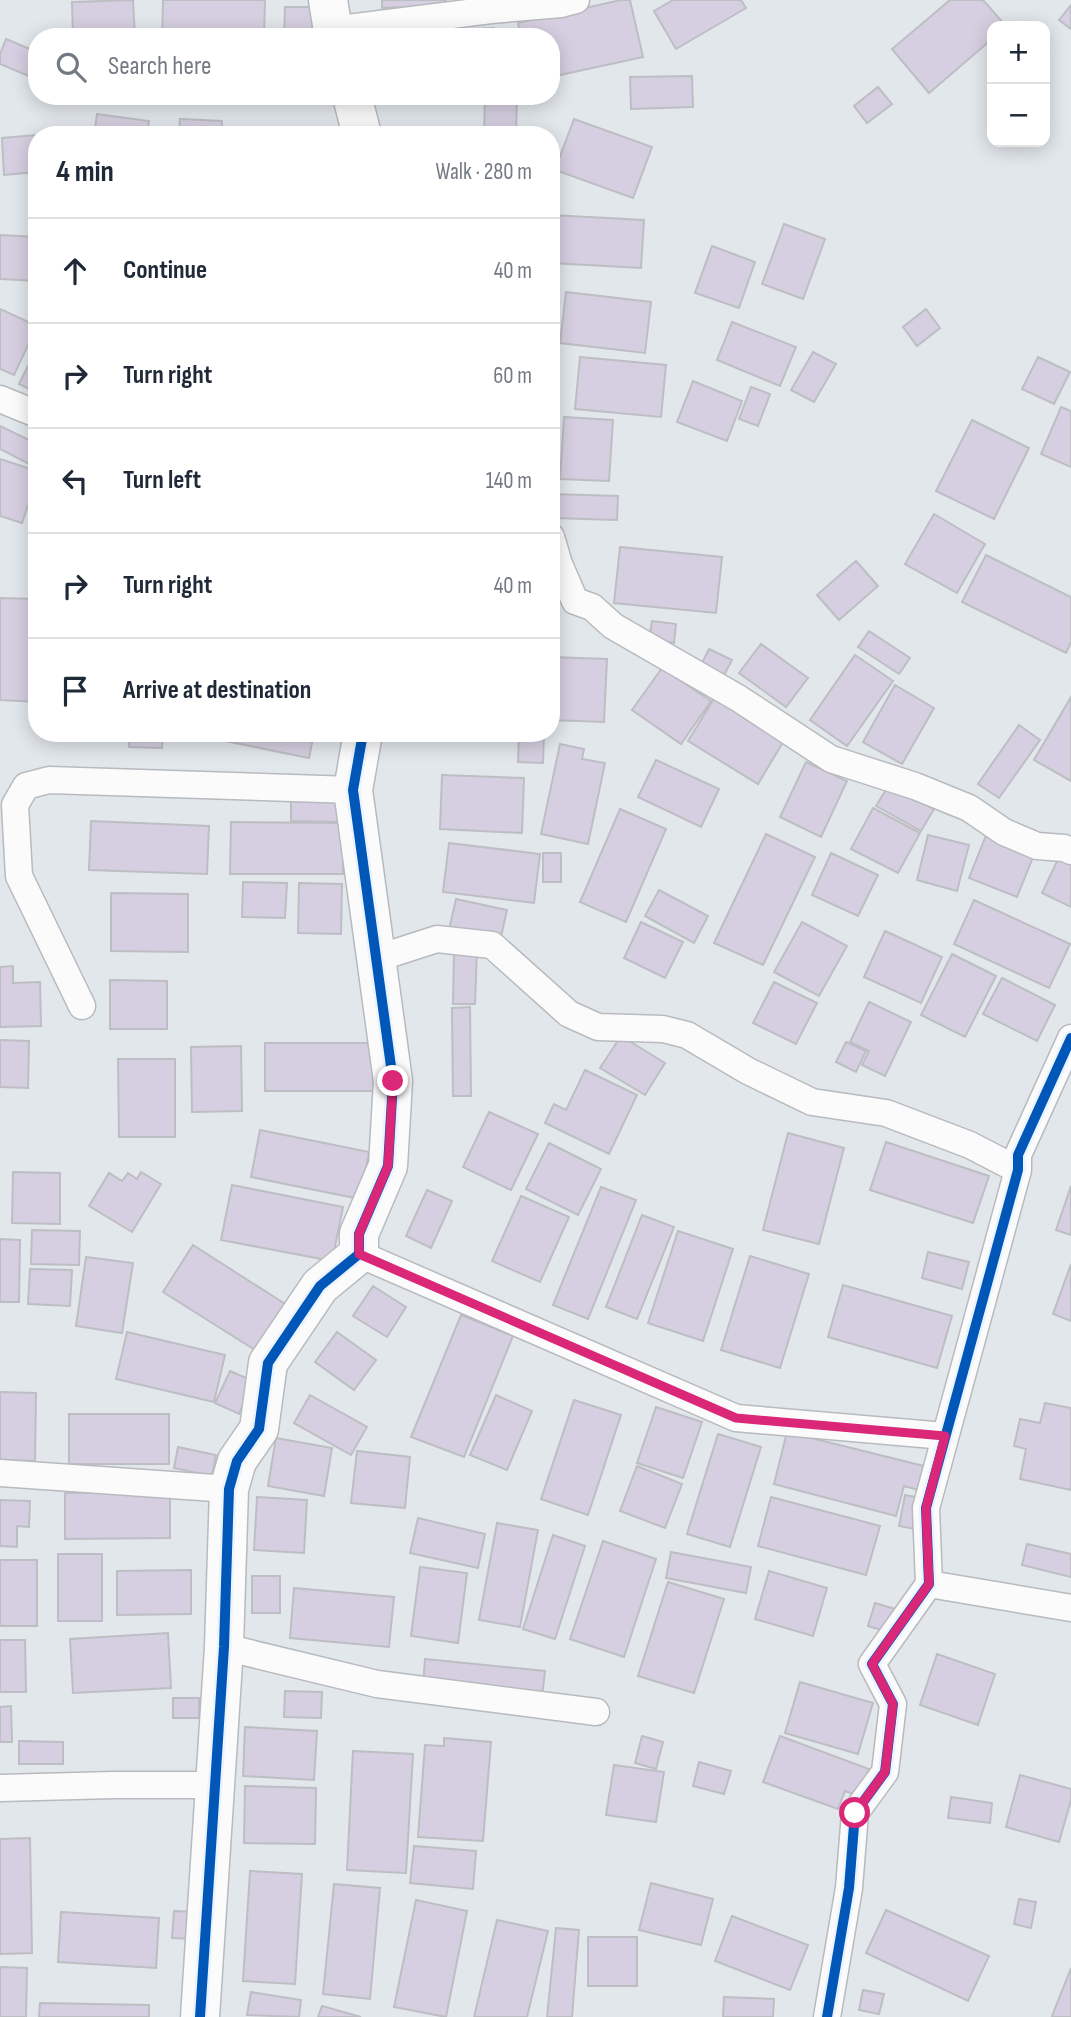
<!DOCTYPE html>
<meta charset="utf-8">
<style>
body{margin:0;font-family:"Sofia Sans Condensed",sans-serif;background:#f6f6f7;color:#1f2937}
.controls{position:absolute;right:21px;top:21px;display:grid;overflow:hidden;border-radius:14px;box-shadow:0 4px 18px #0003}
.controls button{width:63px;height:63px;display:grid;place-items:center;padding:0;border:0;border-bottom:2px solid #e0e1e3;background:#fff;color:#1f2937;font:35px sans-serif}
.stop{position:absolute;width:21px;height:21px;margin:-16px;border:5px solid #db2777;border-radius:50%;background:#fff}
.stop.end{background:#db2777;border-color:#fff;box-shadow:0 2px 7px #0008}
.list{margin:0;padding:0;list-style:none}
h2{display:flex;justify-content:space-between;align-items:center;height:91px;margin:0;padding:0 28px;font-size:30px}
h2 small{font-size:23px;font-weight:400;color:#747a83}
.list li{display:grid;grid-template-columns:46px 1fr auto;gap:21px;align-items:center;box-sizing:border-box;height:105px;padding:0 28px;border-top:2px solid #e0e1e3}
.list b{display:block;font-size:26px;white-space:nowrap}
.list em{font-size:23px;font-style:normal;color:#747a83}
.icon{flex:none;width:38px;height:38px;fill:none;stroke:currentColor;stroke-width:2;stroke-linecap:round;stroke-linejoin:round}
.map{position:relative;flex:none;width:1071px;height:2017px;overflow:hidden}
.search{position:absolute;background:#fff;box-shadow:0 4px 18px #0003;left:28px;top:28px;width:532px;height:77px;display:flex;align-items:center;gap:18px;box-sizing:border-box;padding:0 24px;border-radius:28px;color:#747a83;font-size:26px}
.panel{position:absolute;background:#fff;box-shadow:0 4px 18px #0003;left:28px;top:126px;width:532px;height:616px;border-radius:28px}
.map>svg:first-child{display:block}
</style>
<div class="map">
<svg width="1071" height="2017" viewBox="0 0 1071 2017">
<rect width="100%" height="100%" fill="#e2e7ec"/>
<path fill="#d6cfe1" stroke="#bdbec3" stroke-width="2" d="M133,0L135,36L73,37L72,2Z
M163,0H265L264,37H162Z
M382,0H446V5L382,8Z
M621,0H630L643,57L551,77V37H521L518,23Z
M673,0H741L746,8L676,49L654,11Z
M950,0H983L1006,26H992V39L929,93L892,49Z
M1071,5V29L1059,20Z
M285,7H313L312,37H284Z
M494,28V37H381V33Z
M6,39L37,52V64L31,77L0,64V54Z
M692,76L693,107L631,109L630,77Z
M878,87L892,104L867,123L854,106Z
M485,96H517L516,135H484Z
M97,114L149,121L147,135H94Z
M180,119L222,121L221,135H179Z
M574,119L652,147L633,198L555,170Z
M37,135V172L4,175L2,138Z
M551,215L644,220L641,268L551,263Z
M784,224L825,239L803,299L762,284Z
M0,235L37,237V281L0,279Z
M712,246L755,262L739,308L695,293Z
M566,292L651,302L645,353L560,343Z
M0,309L37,326L14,375L0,369Z
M926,309L940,328L917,346L903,327Z
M732,322L796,347L780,386L717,360Z
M37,348V393L19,384Z
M813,352L836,364L814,402L791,390Z
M580,357L666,365L661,417L575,409Z
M1038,357L1070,372L1054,404L1022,389Z
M693,381L742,401L727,441L677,422Z
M751,387L770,394L758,426L739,419Z
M1061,407L1071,411V467L1041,454Z
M564,417L613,420L609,481L560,479Z
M972,420L1029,448L994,519L936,491Z
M0,426L37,444V468L0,449Z
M0,459L37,471V479L22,523L0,516Z
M551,494L618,496L617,520L551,518Z
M934,514L985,544L957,593L905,564Z
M620,547L722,557L716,613L614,603Z
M986,555L1071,597V642L1066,653L962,602Z
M856,561L878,586L839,620L817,595Z
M0,598L37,599V702L0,700Z
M652,621L676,624L674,643L649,639Z
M869,631L910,658L899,674L858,647Z
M761,644L808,678L786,707L739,673Z
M709,649L732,660L723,677L701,665Z
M855,655L893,681L847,746L810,720Z
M551,657L607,659L604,722L551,720Z
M662,668L711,701L681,744L632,710Z
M895,685L934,708L902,764L863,742Z
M715,697L785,739L758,784L688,741Z
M1071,697V781L1034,760Z
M1019,725L1040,740L999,798L978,784Z
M129,733H163L162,748L129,747Z
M216,733H314L309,758L215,739Z
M519,733H544L543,763L518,762Z
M560,744L584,749L582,759L605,763L588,844L541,834Z
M656,760L719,789L701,827L638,797Z
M806,762L847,781L821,837L780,817Z
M442,775L524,778L522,833L440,829Z
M889,785L934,809L921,831L876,806Z
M291,799L338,800V822L291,821Z
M873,808L920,833L898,873L851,849Z
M620,809L666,829L626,922L580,902Z
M91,821L209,826L207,874L89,870Z
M231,822L343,823V874H230Z
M989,828L1037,847L1017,897L969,878Z
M766,834L815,857L763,965L714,943Z
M928,835L969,845L957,891L917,880Z
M449,843L540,854L534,903L443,892Z
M543,853H561V882H543Z
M831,853L878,875L858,916L812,895Z
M1060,855L1071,861V907L1042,893Z
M243,882L287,883L285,918L242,917Z
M299,883L342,884L341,934L298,933Z
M659,890L708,916L694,943L645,916Z
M111,893L188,894V952L111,951Z
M456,899L507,910L500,941L449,930Z
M974,900L1070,944L1049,988L954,944Z
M641,922L683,942L665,978L624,958Z
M802,922L847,946L819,996L774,972Z
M885,931L942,957L921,1003L864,977Z
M454,949L477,950L475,1004H453Z
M952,954L996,976L965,1037L921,1015Z
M13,966V983L40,982L41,1026L0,1027V967Z
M1002,978L1055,1005L1037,1041L983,1014Z
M110,980L167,981V1029H110Z
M774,982L817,1003L796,1044L753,1023Z
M869,1002L911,1022L885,1076L862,1065L869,1051L850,1042Z
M470,1007L471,1096H453L452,1008Z
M621,1036L665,1063L645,1095L600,1068Z
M0,1040L29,1041L28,1088L0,1087Z
M846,1042L866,1051L856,1072L836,1062Z
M265,1043H374V1091H265Z
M241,1046L242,1111L192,1112L191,1047Z
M118,1059H175V1137H119Z
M585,1070L637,1095L609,1154L545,1123L554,1104L566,1110Z
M489,1112L538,1134L511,1190L463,1167Z
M260,1130L369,1152L360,1199L251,1177Z
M788,1133L844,1148L819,1244L763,1230Z
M886,1142L989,1176L973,1223L870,1190Z
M549,1143L601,1169L578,1215L526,1189Z
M13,1172L60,1173V1224L12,1223Z
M141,1172L161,1184L132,1232L89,1206L109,1173L122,1181L128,1173L137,1179Z
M232,1185L343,1207L332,1261L221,1240Z
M1071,1186V1235L1056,1230Z
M601,1187L636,1200L588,1319L553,1305Z
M427,1190L452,1201L431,1248L406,1236Z
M521,1196L569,1217L540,1282L492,1261Z
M642,1215L674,1227L637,1319L606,1307Z
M32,1230L80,1231L79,1265L31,1264Z
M678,1231L733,1249L703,1341L648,1323Z
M0,1239L20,1240L19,1302H0Z
M193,1245L293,1309L263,1355L163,1292Z
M928,1252L969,1262L962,1289L922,1278Z
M750,1256L809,1274L780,1368L721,1350Z
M86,1257L133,1263L122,1333L76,1326Z
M1071,1264V1321L1053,1314Z
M30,1269L72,1270L70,1306L28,1304Z
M843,1285L952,1316L937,1368L828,1337Z
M373,1286L406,1307L387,1337L353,1316Z
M461,1315L513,1336L464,1457L411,1437Z
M127,1332L225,1355L214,1402L116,1379Z
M337,1332L376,1360L354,1390L315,1362Z
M230,1371L253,1381L239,1414L215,1403Z
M0,1392L36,1393L35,1461L0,1460Z
M310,1395L367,1427L351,1455L294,1423Z
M496,1395L532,1411L507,1470L470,1455Z
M574,1400L621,1415L588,1515L541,1499Z
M1045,1403L1071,1408V1490L1020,1479L1026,1449L1014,1446L1020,1419L1040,1423Z
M656,1407L702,1422L683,1478L637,1463Z
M69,1414H169V1464H69Z
M787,1432L932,1468L926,1492L904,1486L896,1516L774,1484Z
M718,1434L761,1447L730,1547L687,1534Z
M276,1438L332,1448L324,1496L268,1486Z
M178,1447L216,1455L212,1476L174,1468Z
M357,1451L410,1457L405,1508L351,1503Z
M637,1466L682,1484L665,1528L620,1511Z
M170,1492V1538L65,1539V1493Z
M905,1495L927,1499L921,1530L899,1526Z
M257,1497L307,1500L304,1553L254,1550Z
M771,1497L880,1526L866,1575L758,1546Z
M0,1500L30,1501L29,1527L17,1526V1547L0,1546Z
M418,1518L485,1534L478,1568L410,1553Z
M497,1523L538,1530L520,1627L479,1620Z
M553,1535L585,1546L555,1639L523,1629Z
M603,1541L656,1559L624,1657L570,1639Z
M1027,1544L1071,1554V1577L1022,1565Z
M671,1552L751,1567L746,1593L666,1578Z
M58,1554H102V1621H58Z
M0,1560H37V1626H0Z
M420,1567L467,1573L458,1643L411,1636Z
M191,1570V1614L117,1615V1571Z
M769,1571L827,1588L813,1636L755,1619Z
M252,1576H280V1613H252Z
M668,1582L724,1599L694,1693L638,1676Z
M294,1588L394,1597L389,1647L290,1638Z
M875,1603L895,1609L888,1632L868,1626Z
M168,1633L171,1688L73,1693L70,1639Z
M0,1640H25L26,1692H0Z
M937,1654L995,1674L978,1725L920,1705Z
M425,1659L545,1671L542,1697L423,1685Z
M800,1682L873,1703L858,1754L785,1733Z
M285,1691L322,1692L321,1718L284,1717Z
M173,1698H199V1718H173Z
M11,1706L12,1742H0V1707Z
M245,1727L317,1731L314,1780L243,1776Z
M642,1736L663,1742L656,1769L635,1763Z
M780,1736L869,1769L859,1796L845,1791L838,1809L763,1782Z
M444,1738L491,1742L483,1841L418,1837L425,1745L444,1746Z
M19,1741L63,1742V1764H19Z
M353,1751L413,1754L406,1873L347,1870Z
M699,1762L731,1771L724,1794L693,1786Z
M614,1765L664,1772L656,1822L606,1815Z
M1020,1775L1071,1789V1800L1059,1842L1006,1827Z
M245,1786L316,1788L315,1844L244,1843Z
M951,1797L992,1803L990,1823L948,1818Z
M30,1838L32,1953L0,1954V1839Z
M414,1846L476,1851L473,1889L410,1883Z
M250,1871L302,1874L295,1984L243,1981Z
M651,1883L713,1899L701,1945L639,1930Z
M334,1884L380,1888L370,1999L323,1994Z
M1019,1899L1036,1902L1031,1928L1014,1924Z
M416,1900L467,1911L446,2017L394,2007Z
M886,1910L989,1956L968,2001L866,1953Z
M174,1911L196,1912L195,1939L172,1938Z
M61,1912L159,1918L156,1968L58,1962Z
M732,1916L808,1945L790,1990L715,1961Z
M497,1920L548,1931L527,2017H474Z
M556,1928L579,1930L572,2017H547Z
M588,1937H637V1986H588Z
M0,1967L27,1968L26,2017H0Z
M1071,1968V2017H1056L1052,2016Z
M863,1990L884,1994L879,2014L859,2010Z
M251,1992L301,2000L299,2017L247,2015Z
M724,1997L774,1999L773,2017H723Z
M40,2003L149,2005V2017H39Z
M322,2006L361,2017H318Z"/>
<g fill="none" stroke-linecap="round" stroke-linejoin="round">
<g stroke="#b7babe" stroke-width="29">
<path id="street" d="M332,30L491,10L561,4L576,0
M0,399L37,414
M551,537L559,564L575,601L592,607L613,626L738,698L831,759L915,786L969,808L1004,832L1037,846L1064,848L1071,851
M378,958L437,939L492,945L569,1014L598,1027L663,1029L687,1035L748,1071L812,1102L886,1113L970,1145L1018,1170
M82,1006L19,876L15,805L26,786L49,780L353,790
M359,1254L736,1418L945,1436
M0,1473L229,1489
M929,1584L1071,1608
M224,1647L377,1684L596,1712
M0,1788L113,1785H214
M827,2017L849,1888L855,1813L885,1772L893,1704L872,1664L929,1584L926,1508L1018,1170V1155L1071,1038"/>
</g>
<g stroke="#b7babe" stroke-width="41">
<path id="secondary" d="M328,0L334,37
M352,96L362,135
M200,2017L224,1647L229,1489L237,1461L259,1429L268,1363L320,1286L359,1254V1234L388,1166L393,1081L353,790L363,733"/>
</g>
<use href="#street" stroke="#fbfbfc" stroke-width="26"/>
<use href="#secondary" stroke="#fbfbfc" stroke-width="38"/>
<g stroke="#ebf4fe" stroke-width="15">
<path id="cycleway" d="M200,2017L224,1647L229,1489L237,1461L259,1429L268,1363L320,1286L359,1254V1234L388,1166L393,1081L353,790L363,733
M827,2017L849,1888L855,1813L885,1772L893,1704L872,1664L929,1584L926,1508L1018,1170V1155L1071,1038"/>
</g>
<use href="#cycleway" stroke="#0057b8" stroke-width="10"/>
</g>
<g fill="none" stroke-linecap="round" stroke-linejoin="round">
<path stroke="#db2777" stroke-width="9" d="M393,1081L388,1166L359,1234V1254L736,1418L945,1436L926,1508L929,1584L872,1664L893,1704L885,1772L855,1813"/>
</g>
</svg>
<div class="controls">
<button>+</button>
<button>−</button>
</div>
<div class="stop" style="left:855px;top:1813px"></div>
<div class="stop end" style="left:393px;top:1081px"></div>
<div class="search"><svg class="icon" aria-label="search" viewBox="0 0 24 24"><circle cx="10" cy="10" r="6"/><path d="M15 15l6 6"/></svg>Search here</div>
<section class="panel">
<h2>4 min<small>Walk · 280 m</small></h2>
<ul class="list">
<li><svg class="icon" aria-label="ahead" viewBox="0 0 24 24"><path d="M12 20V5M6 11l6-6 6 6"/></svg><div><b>Continue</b></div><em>40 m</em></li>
<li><svg class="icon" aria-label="right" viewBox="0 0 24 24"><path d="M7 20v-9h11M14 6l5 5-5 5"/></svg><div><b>Turn right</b></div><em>60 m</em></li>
<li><svg class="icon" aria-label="left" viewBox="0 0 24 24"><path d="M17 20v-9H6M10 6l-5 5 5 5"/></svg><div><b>Turn left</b></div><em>140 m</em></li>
<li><svg class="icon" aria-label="right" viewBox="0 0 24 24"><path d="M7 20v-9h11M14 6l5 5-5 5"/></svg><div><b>Turn right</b></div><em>40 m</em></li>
<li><svg class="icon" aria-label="arrive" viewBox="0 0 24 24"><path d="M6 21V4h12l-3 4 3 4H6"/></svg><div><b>Arrive at destination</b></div></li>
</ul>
</section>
</div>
